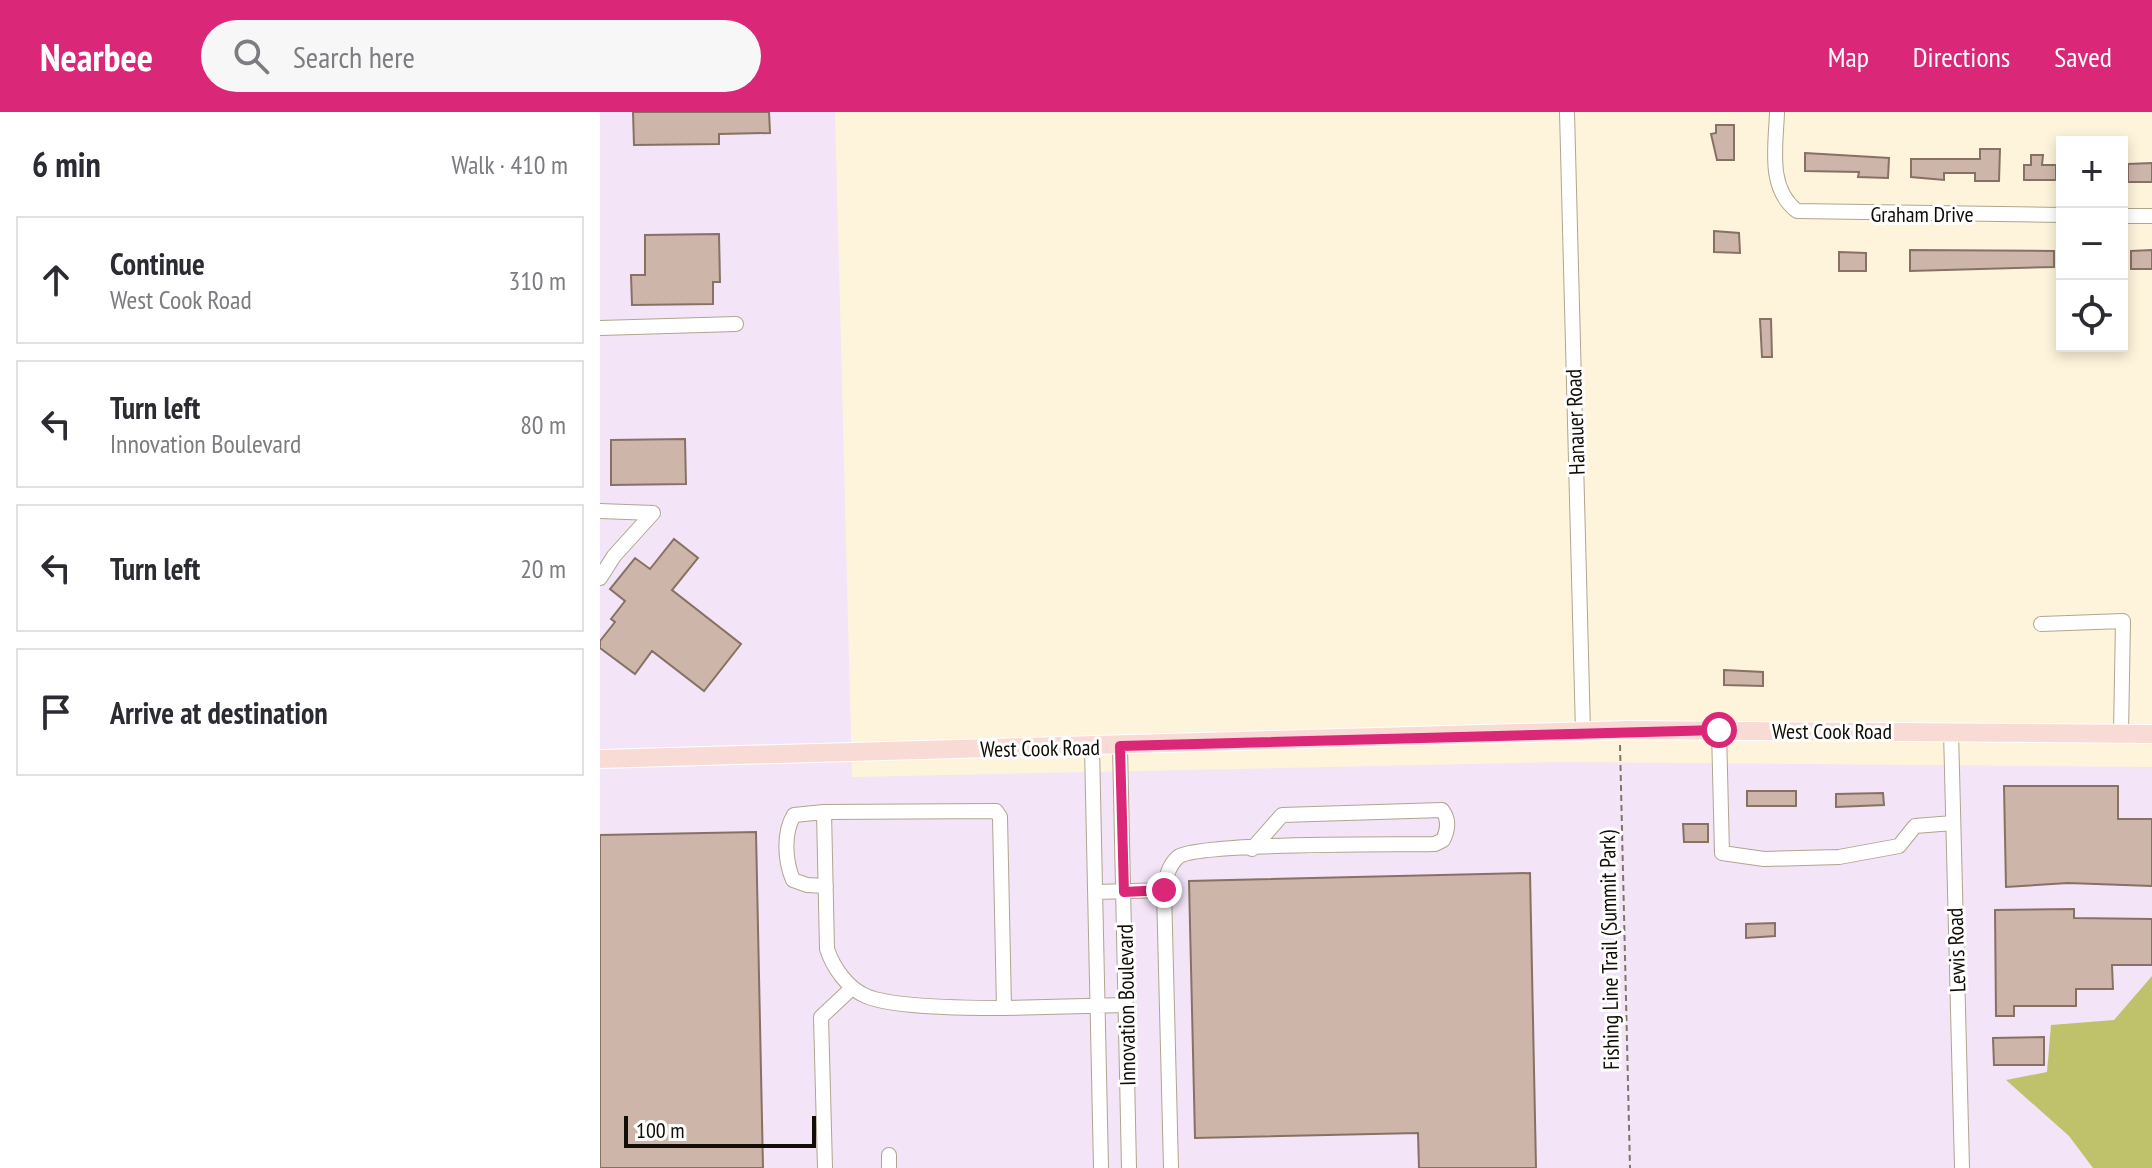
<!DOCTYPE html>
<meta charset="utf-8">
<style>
body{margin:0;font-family:"PT Sans Narrow",sans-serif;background:#f7f7f7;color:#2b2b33}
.controls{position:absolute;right:24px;top:24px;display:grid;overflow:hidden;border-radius:0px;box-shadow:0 4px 12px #0003}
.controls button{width:72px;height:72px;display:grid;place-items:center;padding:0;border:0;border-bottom:2px solid #e1e1e2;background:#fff;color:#2b2b33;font:40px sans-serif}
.scale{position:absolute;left:24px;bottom:20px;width:192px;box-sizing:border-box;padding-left:8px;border:4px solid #120e07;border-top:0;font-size:22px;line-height:28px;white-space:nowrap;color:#120e07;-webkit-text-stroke:6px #fff;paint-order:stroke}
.stop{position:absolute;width:24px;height:24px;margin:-18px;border:6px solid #db2777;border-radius:50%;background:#fff}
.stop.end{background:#db2777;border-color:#fff;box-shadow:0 2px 8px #0008}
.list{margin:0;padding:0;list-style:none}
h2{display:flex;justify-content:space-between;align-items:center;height:104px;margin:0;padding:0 32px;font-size:34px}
h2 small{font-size:26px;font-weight:400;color:#7c7c81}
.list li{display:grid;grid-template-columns:52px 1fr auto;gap:24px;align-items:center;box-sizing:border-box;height:128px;margin:0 16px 16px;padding:0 16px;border:2px solid #e1e1e2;border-radius:0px}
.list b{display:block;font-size:30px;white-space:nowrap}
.list p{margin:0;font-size:26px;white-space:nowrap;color:#7c7c81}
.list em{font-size:26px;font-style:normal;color:#7c7c81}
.icon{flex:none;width:44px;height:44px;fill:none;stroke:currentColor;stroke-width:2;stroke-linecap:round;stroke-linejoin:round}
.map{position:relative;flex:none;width:1552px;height:1056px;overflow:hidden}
header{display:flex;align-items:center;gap:48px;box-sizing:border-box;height:112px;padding:0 40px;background:#db2777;color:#fff}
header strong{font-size:38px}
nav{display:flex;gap:44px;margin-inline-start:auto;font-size:28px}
.search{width:560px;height:72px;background:#f7f7f7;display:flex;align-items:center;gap:20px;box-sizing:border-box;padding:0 28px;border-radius:44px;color:#7c7c81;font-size:30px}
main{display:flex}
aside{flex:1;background:#fff}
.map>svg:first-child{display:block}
</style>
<header>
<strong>Nearbee</strong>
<div class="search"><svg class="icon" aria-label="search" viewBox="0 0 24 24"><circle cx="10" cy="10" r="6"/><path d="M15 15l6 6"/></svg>Search here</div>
<nav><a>Map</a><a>Directions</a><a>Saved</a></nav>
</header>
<main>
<aside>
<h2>6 min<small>Walk · 410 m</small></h2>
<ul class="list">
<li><svg class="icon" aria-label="ahead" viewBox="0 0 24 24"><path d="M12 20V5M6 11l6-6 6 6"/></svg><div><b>Continue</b><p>West Cook Road</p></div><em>310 m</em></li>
<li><svg class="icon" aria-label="left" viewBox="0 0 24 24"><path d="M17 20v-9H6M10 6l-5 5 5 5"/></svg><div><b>Turn left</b><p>Innovation Boulevard</p></div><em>80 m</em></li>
<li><svg class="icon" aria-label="left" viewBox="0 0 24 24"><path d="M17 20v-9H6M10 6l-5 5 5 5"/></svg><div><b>Turn left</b></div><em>20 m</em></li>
<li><svg class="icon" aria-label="arrive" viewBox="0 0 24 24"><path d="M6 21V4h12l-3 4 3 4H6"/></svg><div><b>Arrive at destination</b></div></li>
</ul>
</aside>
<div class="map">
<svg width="1552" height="1056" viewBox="0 0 1552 1056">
<rect width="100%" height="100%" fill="#fef4db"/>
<path fill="#f3e4f8" d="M0,0H235L252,665L962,650L1552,655V1056H0Z"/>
<path fill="#bfc26b" d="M1552,864V1056H1493L1469,1024L1406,968L1447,960L1451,913L1514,908Z"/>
<path fill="#ceb5a9" stroke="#877165" stroke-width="2" d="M33,0H169L170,21L119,22V32L34,33Z
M1116,13H1134V48H1117L1111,22L1116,21Z
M1380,37H1400L1399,69H1375V61H1344V68L1311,65V47H1380Z
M1205,41L1289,46L1288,66L1258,65L1259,60L1205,59Z
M1431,43H1443L1442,53H1456V68H1424V53H1431Z
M1552,51V70H1528V52Z
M1114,119L1139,121L1140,141L1114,140Z
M119,122L120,170H113V192L32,193L31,163H45V123Z
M1310,138L1454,139V155L1310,159Z
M1552,138V157H1531V139Z
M1239,140L1266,141V159H1239Z
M1160,207H1171L1172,245H1162Z
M85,327L86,372L11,373V328Z
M74,427L98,446L72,478L141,532L104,579L52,539L35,562L0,536V529L15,510L11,507L25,489L10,477L35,446L50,457Z
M1124,558L1163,560V574L1124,573Z
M1404,674H1518V707H1552V774L1468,771L1406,775Z
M1147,679H1196V694H1147Z
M1283,681L1284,693L1236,695V682Z
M1083,712H1108V730H1084Z
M156,720L163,1056H0V723Z
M930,761L936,1056H819L818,1021L595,1026L589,769Z
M1474,797V806L1552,807V853H1512L1513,877H1476V894H1414V904H1396L1395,798Z
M1175,811V824L1146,826V812Z
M1444,925V953H1394L1393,926Z"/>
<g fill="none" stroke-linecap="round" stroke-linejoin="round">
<g stroke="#afa68f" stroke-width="16">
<path id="minor" d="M967,0L983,620
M1177,0C1176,34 1167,76 1197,99L1462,103
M1522,104H1552
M0,216L136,212
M0,399L53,401L14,444L0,466
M1441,512L1523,509L1521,621
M1119,618L1122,741L1164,747L1239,745L1299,734L1315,714L1353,711
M1351,619L1362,1056
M520,634L529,1056
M492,635L501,1056
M224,700L194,703C183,721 185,749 193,768L207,773L226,774
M496,780L564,778
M404,896C372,896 293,896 266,884C247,876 233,855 227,837L224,700L396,699L400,705L404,896L525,893
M225,1056L221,905L252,876
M289,1056V1043
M571,1056L564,778C566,766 568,754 578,745C597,730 797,733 835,732L843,728C848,718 849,707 842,698L682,703L652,737"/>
</g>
<g stroke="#fff" stroke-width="20">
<path id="major" d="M0,647L1027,618L1552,622"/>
</g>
<path stroke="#7e7768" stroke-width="2" stroke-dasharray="6 4" stroke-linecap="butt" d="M1020,633L1030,1056"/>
<use href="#minor" stroke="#fff" stroke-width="14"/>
<use href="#major" stroke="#f9dbd6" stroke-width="18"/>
</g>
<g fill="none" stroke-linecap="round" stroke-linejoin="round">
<path stroke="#db2777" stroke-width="10" d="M564,778L524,780L520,634L1119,618"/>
</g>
<g text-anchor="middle" stroke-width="6" stroke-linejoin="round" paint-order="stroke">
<g font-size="22" fill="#120e07" stroke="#fff">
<text x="1322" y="110">Graham Drive</text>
<text transform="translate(975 310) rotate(-92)" y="8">Hanauer Road</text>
<text x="1232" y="627">West Cook Road</text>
<text transform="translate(440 636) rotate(-1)" y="8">West Cook Road</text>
<text transform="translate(1009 838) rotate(-91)" y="8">Fishing Line Trail (Summit Park)</text>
<text transform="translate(1356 838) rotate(-92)" y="8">Lewis Road</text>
<text transform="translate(526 893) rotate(-91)" y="8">Innovation Boulevard</text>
</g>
</g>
</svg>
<div class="controls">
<button>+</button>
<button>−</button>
<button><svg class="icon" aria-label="locate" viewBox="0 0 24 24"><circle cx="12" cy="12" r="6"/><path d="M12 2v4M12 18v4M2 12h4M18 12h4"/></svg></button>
</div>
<div class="scale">100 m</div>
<div class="stop" style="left:1119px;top:618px"></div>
<div class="stop end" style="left:564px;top:778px"></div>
</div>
</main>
